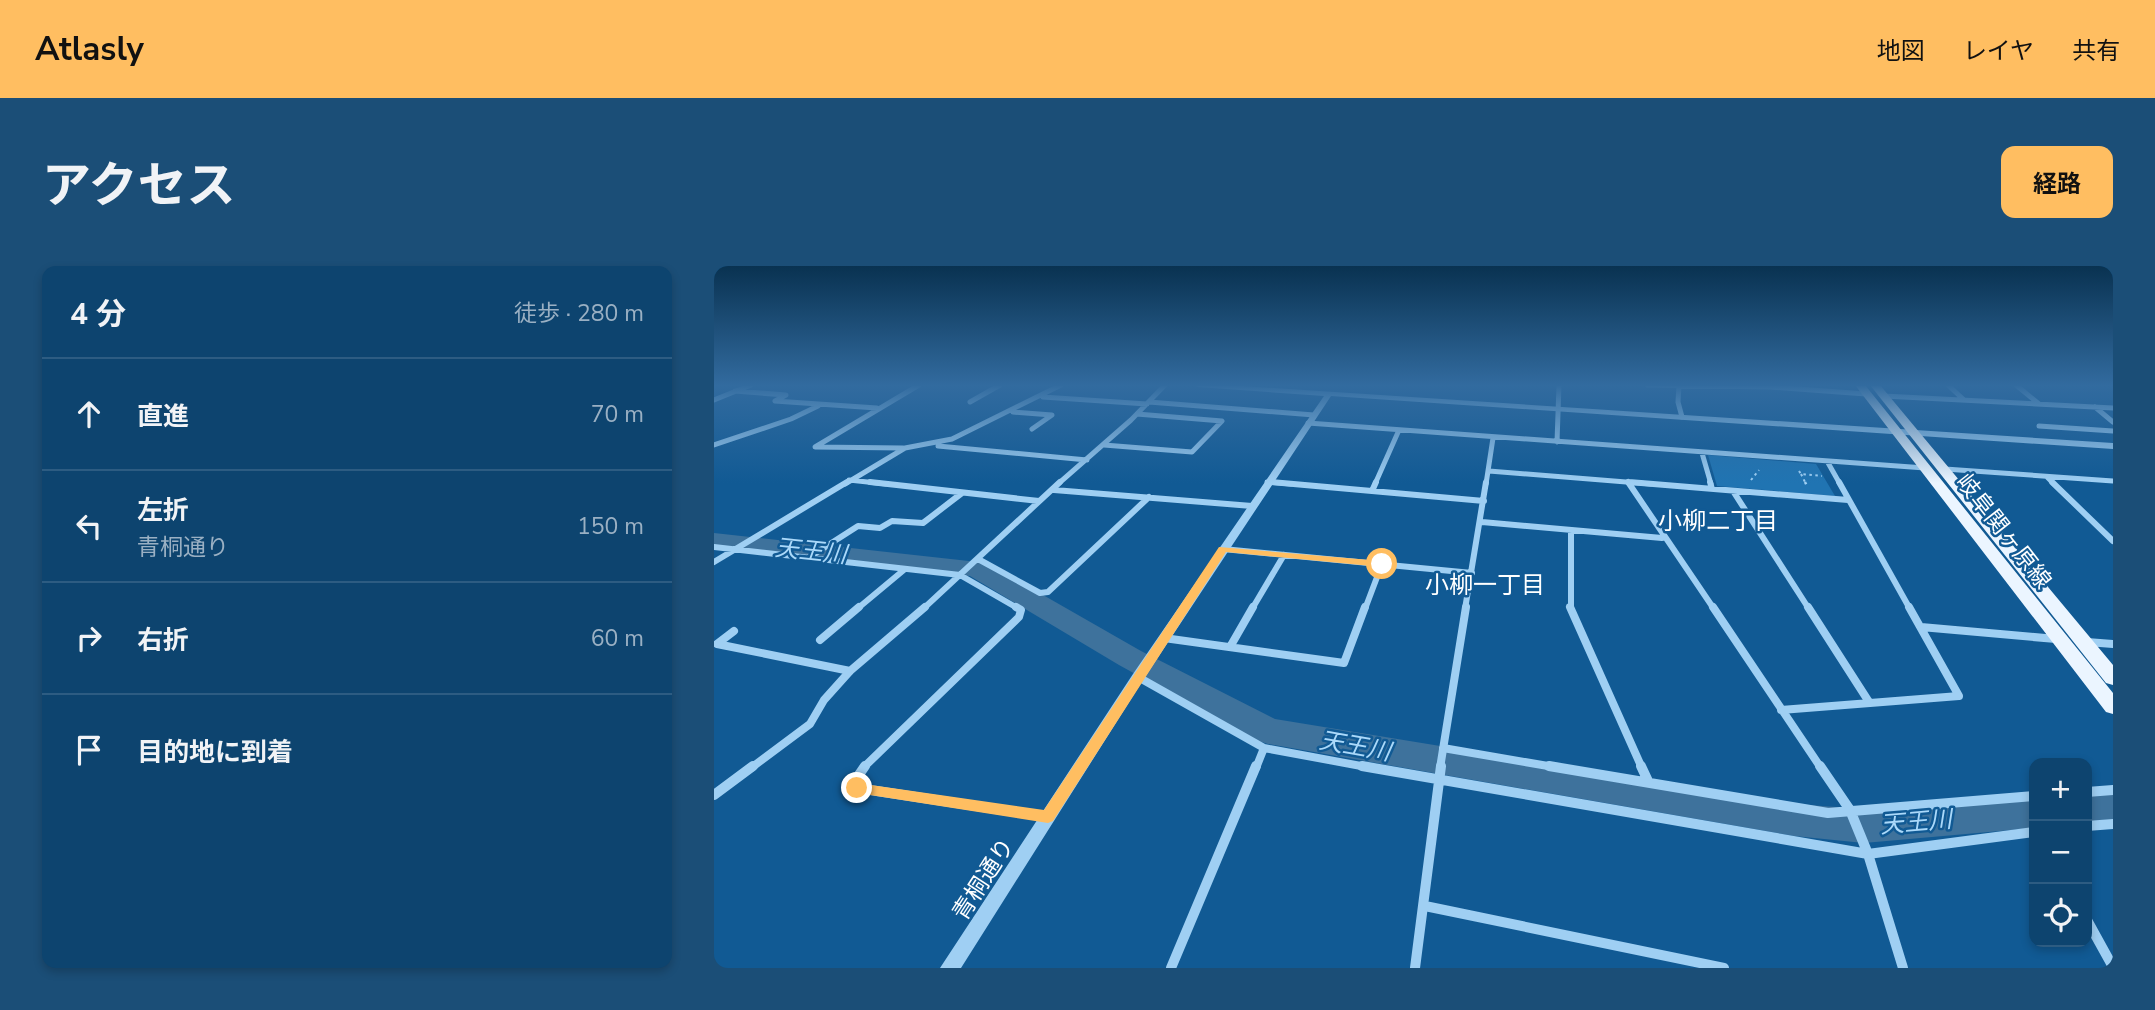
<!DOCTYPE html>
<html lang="ja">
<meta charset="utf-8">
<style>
body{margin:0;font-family:"Nunito Sans","Noto Sans JP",sans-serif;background:#1b4e77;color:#f1f3f6}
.controls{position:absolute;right:21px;bottom:21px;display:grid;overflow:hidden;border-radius:14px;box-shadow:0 4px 10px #0003}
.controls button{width:63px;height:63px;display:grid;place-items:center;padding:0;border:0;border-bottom:2px solid #2d5c82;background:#0d446f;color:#f1f3f6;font:35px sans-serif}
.stop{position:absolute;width:21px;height:21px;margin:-16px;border:5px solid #ffbe61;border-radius:50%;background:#fff}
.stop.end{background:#ffbe61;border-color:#fff;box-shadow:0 2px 7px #0008}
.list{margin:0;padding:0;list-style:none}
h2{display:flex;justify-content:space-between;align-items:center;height:91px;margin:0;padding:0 28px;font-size:30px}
h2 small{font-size:23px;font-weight:400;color:#9ab0c3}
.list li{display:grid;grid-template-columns:46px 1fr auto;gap:21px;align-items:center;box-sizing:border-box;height:112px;padding:0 28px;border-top:2px solid #2d5c82}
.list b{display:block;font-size:26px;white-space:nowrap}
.list p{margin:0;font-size:23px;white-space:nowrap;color:#9ab0c3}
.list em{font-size:23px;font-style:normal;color:#9ab0c3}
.icon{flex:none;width:38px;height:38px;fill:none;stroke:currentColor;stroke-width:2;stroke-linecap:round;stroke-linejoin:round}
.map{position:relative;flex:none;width:1399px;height:702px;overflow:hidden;border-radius:14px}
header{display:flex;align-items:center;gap:42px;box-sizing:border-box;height:98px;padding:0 35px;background:#ffbe61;color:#111}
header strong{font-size:33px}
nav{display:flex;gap:38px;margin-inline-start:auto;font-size:24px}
.intro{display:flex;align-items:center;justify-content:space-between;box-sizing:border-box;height:168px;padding:0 42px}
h1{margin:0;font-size:49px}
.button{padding:18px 32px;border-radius:14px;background:#ffbe61;color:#111;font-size:24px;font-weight:700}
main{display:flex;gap:42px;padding:0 42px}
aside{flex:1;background:#0d446f;border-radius:14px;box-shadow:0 4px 10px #0003}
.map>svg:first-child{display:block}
</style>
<header>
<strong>Atlasly</strong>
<nav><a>地図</a><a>レイヤ</a><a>共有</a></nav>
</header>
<div class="intro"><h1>アクセス</h1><a class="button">経路</a></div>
<main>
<aside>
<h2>4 分<small>徒歩 · 280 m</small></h2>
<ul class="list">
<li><svg class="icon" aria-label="ahead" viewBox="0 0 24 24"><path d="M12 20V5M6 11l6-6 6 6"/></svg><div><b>直進</b></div><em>70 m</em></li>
<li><svg class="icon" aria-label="left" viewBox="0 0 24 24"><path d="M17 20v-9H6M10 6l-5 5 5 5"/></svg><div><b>左折</b><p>青桐通り</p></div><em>150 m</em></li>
<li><svg class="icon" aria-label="right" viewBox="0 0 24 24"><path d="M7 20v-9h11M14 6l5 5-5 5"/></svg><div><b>右折</b></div><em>60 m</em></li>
<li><svg class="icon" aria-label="arrive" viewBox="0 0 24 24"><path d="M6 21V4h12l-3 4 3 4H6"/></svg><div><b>目的地に到着</b></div></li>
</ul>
</aside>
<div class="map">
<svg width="1399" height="702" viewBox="0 0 1399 702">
<rect width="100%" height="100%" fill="#115a94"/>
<path fill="#2074b2" d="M994,189L1102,198L1121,230L1003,220Z"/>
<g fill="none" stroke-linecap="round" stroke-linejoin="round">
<path fill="#3e729c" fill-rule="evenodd" d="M0,267L273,297L427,385L561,453L1080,538L1150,543L1320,530V562L1150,577L1080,570L554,478L541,474L405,399L256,310L0,283Z
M1399,523V555L1373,557V525Z"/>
<path stroke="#9fcff3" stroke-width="2" stroke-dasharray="2.5 3.5" stroke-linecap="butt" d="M1085,205L1087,208L1108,210
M1087,208L1092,218
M1037,214L1045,204"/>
<path stroke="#9fcff3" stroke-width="2.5" stroke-dasharray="2.5 4.5" stroke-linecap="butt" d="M1091,216L1093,220"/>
<path stroke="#9fcff3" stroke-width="5" d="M933,119L1056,121L1152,128
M965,119L964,136L968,151
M1234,119L1249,133
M1302,119L1325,138
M21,125L72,129L61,135L163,142
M1170,130L1399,142
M329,131L433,138
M0,134L37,119
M256,136L286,119
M435,136L600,149
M1381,141L1399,156
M299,146L338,149L318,163
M594,157L1211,202
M1325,160L1399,165
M843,176L845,119
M0,179L77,153L104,140
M390,179L478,186L508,155L423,148
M224,180L373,194
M189,182L101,181L205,119
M988,187L997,218
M1113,195L1126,218
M1231,203L1399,215
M775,205L937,218
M1333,211L1340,218
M135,214L172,218
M553,216L577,218
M131,218L191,182L238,173L347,119
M344,218L417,154L451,119
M661,218L685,164
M772,218L779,172"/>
<path stroke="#9fcff3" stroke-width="6" d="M156,216L325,235
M557,216L770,235
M914,216L1000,343
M915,216L1134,234
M996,216L998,223
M1125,216L1196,343
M1338,216L1399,275
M340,224L538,240
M658,225L662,216
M1019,225L1095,343
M768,256L948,272
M857,264V343
M0,281L246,309L305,343
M509,283L758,307
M94,292L144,260L166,262L178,255L209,257L248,227
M264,293L326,327L334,326L435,231
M0,296L133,216
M143,343L191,303
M209,343L346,216
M538,343L570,289
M651,343L668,298
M751,343L772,216"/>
<path stroke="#9fcff3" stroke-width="8" d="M856,341L928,502
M999,341L1107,502
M1094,341L1155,436
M1207,361L1342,373
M20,365L3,378L136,405
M450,372L630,397L651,341
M106,374L145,341
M1373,376L1399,378
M516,381L539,341
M424,411L550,482L658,502
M1067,444L1245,430L1195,341
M729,482L846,502
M37,502L96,458L110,434L136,405L211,341
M149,502L305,351L307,344L302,341
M542,502L550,482
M726,502L752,341"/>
<path stroke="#9fcff3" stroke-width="10" d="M151,500L142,513L143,522L334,551
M648,500L1154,588L1320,566
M835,500L1114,547L1320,530
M927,500L934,515
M1106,500L1136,544L1154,588L1189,702
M1373,526L1399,524
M0,529L39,500
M1373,560L1399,558
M711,640L1010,702
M1373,654L1399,701
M457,702L542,500
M701,702L727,500"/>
<path fill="#9fcff3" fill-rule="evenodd" d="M480,119H513L1399,177V183L617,130L429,414L247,702H226L419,408L610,130L484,121Z"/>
<path fill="#ebf5ff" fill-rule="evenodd" d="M1141,119H1151L1399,427V448L1392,446Z
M1156,119H1166L1399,399V419L1392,417Z"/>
</g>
<linearGradient id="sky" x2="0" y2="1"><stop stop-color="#093251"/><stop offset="0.55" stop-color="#326b9f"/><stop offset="1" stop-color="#326b9f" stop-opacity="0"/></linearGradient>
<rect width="1399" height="217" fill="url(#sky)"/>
<path fill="#ffbe61" d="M505,281L668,295L673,298L668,301L512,286L339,555L334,557L137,526L135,522L143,517L330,544Z"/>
<g text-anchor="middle" stroke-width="5" stroke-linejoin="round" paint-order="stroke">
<g font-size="23" fill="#fff" stroke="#115a94">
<text transform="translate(1290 265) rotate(52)" y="8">岐阜関ヶ原線</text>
<text transform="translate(269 613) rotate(-57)" y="8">青桐通り</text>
</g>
<g font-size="24" fill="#fff" stroke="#115a94">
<text x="1004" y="263">小柳二丁目</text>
<text x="771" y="327">小柳一丁目</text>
</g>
<g font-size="24" font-style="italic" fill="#abd9fa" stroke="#115a94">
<text transform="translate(97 285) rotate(6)" y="8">天王川</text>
<text transform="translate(641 480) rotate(10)" y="8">天王川</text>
<text transform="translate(1202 556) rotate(-5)" y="8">天王川</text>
</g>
</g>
</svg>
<div class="controls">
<button>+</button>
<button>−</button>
<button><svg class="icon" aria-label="locate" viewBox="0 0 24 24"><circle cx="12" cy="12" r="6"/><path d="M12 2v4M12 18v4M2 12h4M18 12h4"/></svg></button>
</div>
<div class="stop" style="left:668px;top:298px"></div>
<div class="stop end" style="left:143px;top:522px"></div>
</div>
</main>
